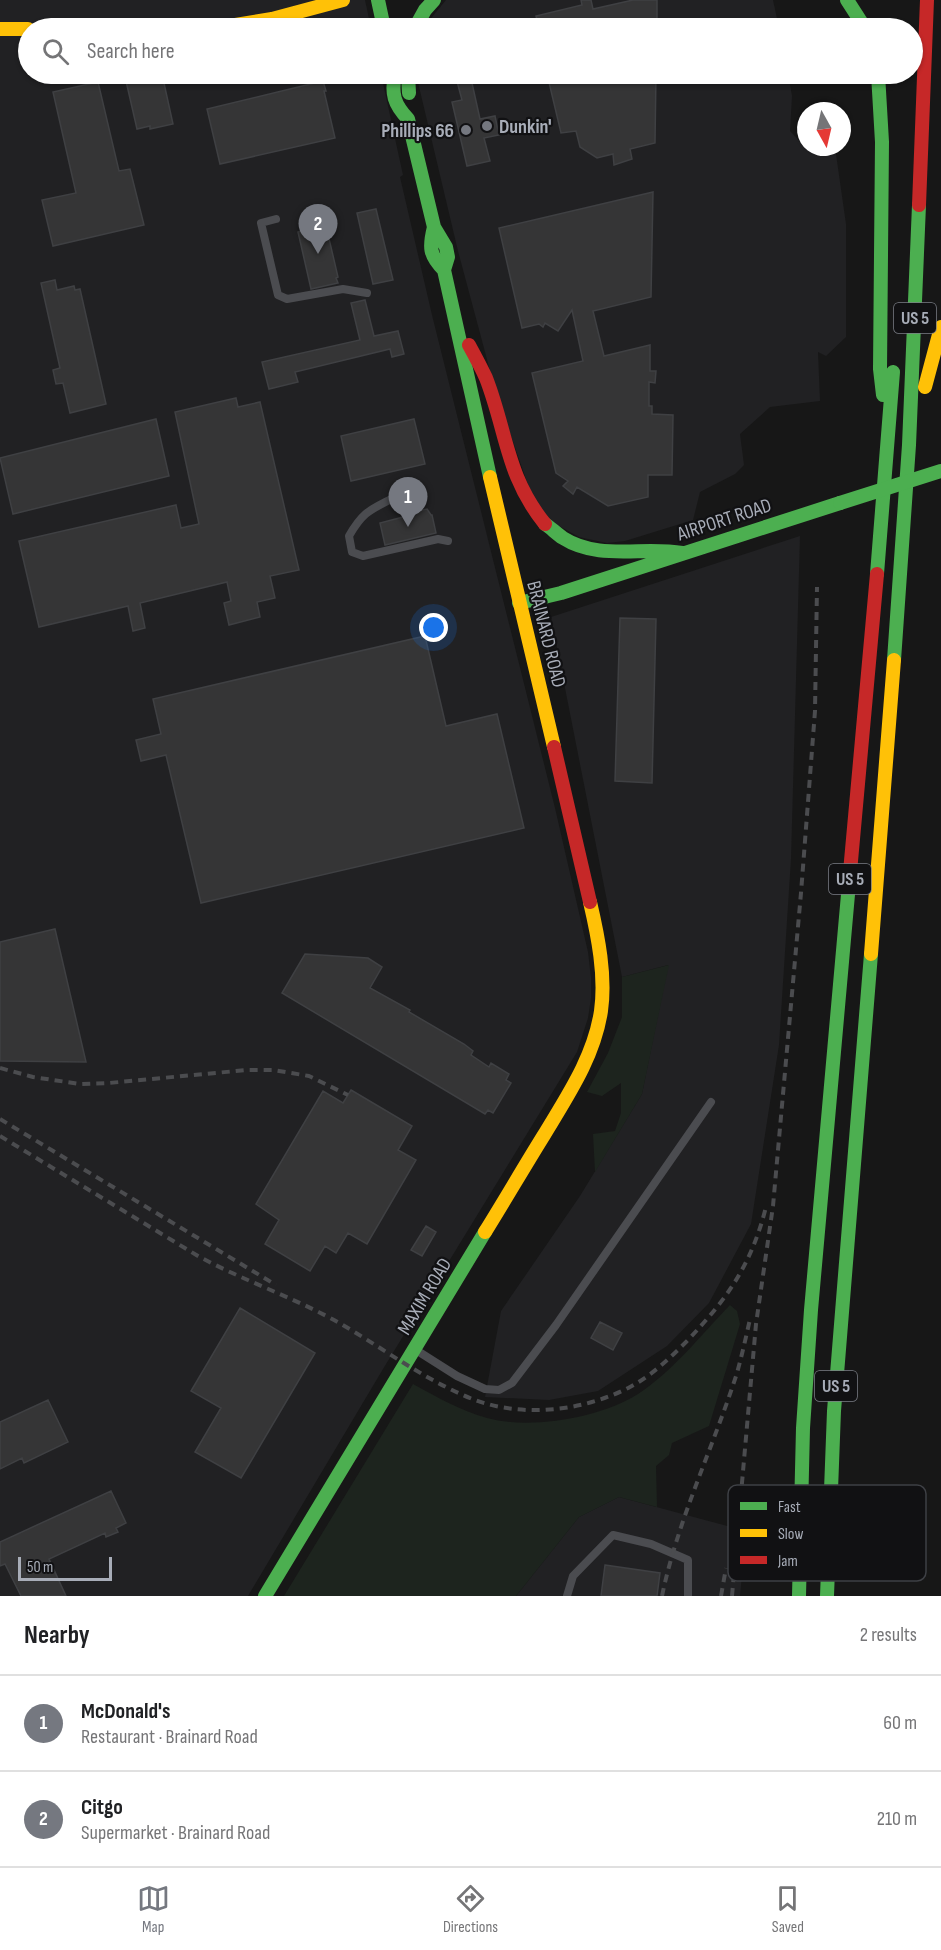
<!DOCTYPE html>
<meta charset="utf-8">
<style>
body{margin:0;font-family:"Sofia Sans Condensed",sans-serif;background:#f6f6f6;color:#202124}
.compass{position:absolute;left:797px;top:102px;width:54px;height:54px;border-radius:50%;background:#fff;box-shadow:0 2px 4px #0004;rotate:172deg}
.scale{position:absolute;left:18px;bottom:15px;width:94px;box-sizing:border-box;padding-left:6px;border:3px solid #a8adb8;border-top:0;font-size:16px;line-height:21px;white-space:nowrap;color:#a8adb8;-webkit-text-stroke:4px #111113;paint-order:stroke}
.you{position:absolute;left:434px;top:628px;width:21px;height:21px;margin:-15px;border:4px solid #fff;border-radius:50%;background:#1a73e8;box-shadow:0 0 0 9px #1a73e833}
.badge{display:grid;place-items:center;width:39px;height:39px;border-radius:50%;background:#757880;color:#fff;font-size:20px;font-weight:700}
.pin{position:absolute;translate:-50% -50px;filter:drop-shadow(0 2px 3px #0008)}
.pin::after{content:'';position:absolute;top:32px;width:21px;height:18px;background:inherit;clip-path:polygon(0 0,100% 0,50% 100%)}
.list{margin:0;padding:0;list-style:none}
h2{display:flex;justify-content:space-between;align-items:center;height:78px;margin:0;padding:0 24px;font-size:26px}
h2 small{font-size:20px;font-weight:400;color:#757577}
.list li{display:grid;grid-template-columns:39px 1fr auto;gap:18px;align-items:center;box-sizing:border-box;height:96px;padding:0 24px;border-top:2px solid #e0e0e0}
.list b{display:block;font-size:22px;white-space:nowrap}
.list p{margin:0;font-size:20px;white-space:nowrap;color:#757577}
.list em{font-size:20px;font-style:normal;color:#757577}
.icon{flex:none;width:33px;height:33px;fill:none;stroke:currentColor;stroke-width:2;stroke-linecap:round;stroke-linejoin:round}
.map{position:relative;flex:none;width:941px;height:1596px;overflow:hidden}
.search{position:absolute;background:#fff;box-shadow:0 2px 4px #0004;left:18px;right:18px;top:18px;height:66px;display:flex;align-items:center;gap:15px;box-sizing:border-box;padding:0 21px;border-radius:33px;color:#757577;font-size:22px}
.sheet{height:270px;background:#fff}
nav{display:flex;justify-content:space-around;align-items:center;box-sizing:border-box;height:84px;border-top:2px solid #e0e0e0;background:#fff;font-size:16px;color:#757577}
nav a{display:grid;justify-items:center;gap:3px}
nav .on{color:#757880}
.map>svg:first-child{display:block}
</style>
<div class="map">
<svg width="941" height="1596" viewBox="0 0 941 1596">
<rect width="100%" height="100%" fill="#171717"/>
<path fill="#212123" d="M0,0H365L371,28H28V74H381L403,175L400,177L432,315L555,808L588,952L591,978V998L588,1018L577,1052L383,1369L248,1596H0Z
M446,0H773L779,28H423Z
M416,74H788L792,96L790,131L809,151L825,147H835L846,224V337L826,356L818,352L820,401L770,407L740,434L744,465L735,474L700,492L693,520L625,541L607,543L579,537L552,522L533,499L496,393L458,251Z
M800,536L791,859L779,1045L751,1224L709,1303L667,1346L598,1391L549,1400L485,1397L501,1311L580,1196L642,1094L668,965L622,977L551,617Z
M619,1497L746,1531L740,1596H516L579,1517Z"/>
<path fill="#1d241e" d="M669,965L642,1094L595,1172L593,1134L615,1131L621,1113V1083L602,1096L587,1092L608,1053L622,1017V977Z
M730,1305L737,1311L740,1324L709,1426L672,1443L669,1455L656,1466L657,1507L619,1497L579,1517L516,1596H284L413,1384C437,1397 461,1411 487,1418C530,1430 600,1418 638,1394C672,1372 702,1334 730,1305Z"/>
<path fill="#353536" stroke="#3f4043" stroke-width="1.5" d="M581,0H591L593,9L633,0H657V28H539L536,16L582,5Z
M157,74H162L173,124L150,129V126L137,129L126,81Z
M455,74H470L480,119L495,116L499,135L484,138L490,161L467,166L452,102L462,100Z
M547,74H656L655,143L630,149L632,159L614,165L613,154L597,158L580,147L576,131L561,133Z
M323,81L326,91H324L335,138L220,164L207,109Z
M98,82L119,171L130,169L144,225L53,246L42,200L76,193L53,92Z
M653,192L651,297L593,311L604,356L650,345V371H656L655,383L649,382V406H652V414L673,415L672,475H648V497L608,506L577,487L573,494L563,486L568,481L556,473L532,373L583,361L572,310L558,331L545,323L543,327L539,324L522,328L499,228Z
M376,209L393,280L373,284L357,213Z
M324,225L325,231L327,230L338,277L336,278L338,283L311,289L298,232Z
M55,280L57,290L74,286L75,290L80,289L106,404L70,413L63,383L56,384L53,370L60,368L41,283Z
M365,300L374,336L398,331L404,354L392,357L390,349L295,372L298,382L269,389L262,362L360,340L351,303Z
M236,398L238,407L260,402L299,570L270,576L275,598L257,602L260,617L229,625L224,603L231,601L227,582L140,603L145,628L133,631L128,606L39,627L19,541L176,505L181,528L199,524L175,412Z
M156,419L169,476L13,514L0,458Z
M414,419L425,464L351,481L341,436Z
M427,509L431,515H432L436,533L385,545L380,523L403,517L407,515V513Z
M620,618L656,619L652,783L615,781Z
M425,636L446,726L497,714L524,828L201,903L166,755L141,761L136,740L161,734L153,699Z
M55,929L86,1062L0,1061V942Z
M305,954L368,958L382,967L370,988L410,1010L409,1012L464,1044L473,1051L471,1055L489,1067L491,1063L509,1074L506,1080L511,1083L493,1113L488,1110L485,1114L282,993Z
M351,1090L412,1126L398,1150L416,1160L367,1244L348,1233L336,1253L325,1246L310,1271L265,1244L279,1220L256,1204L323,1091L343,1103Z
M426,1226L436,1232L422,1256L411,1250Z
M240,1308L315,1353L241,1478L195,1452L221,1408L191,1391Z
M600,1322L622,1333L613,1350L591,1338Z
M48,1400L68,1442L24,1463L22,1458L0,1469V1422Z
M111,1491L126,1523L116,1528L118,1532L106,1537L105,1533L49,1559L66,1596H21L5,1564L0,1566V1542Z
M605,1565L660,1573L657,1596H601Z"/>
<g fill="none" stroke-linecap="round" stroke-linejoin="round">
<path stroke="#4b4c50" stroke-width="8" d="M276,219L261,223L278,295L287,299L343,289L367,293
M397,496C371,510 364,510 349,536L352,552L363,556L438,539L448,541
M416,1350L457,1376L485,1389L499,1390L512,1383L556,1325L711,1102
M567,1596L573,1576L613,1535L651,1544L688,1560V1596"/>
<path stroke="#4caf50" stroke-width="14" d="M378,0L384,28
M847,0L865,28
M415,28L425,10L434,0
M395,74C391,94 394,104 408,119L434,227L446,247L448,257L444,270
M408,74L409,93
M878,74L882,142L880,369L883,395
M434,227C429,247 429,255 444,270L490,477
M545,524C551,528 557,534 563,538C599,561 643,546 682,553
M877,574L893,372
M519,603L561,593L840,503
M894,660L909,445L919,205
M265,1596L485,1232
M799,1596L803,1428L811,1310L850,872
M827,1596L834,1411L871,954"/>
<path stroke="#ffc107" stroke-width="14" d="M217,28L272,19L343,0
M0,29H28
M925,387L941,327
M490,477L554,747
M871,954L894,660
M485,1232C505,1200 524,1167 544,1135C568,1095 594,1057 601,1011C606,976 598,936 590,902"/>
<path stroke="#c62828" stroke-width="14" d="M919,205L927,0
M469,345C475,356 481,367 486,378C507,432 506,476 545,524
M554,747L590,902
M850,872L877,574"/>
<path stroke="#4b4c4f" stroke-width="4" stroke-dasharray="8 6" stroke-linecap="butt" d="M0,1068L33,1077L80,1084L109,1083L247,1070H273L309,1076L348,1095
M0,1119L276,1285
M0,1136L198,1256C242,1280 290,1296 334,1320C377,1344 417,1375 463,1395C514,1419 580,1413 630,1387C651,1376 669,1359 686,1342C727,1299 751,1266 766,1207
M662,1596C678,1519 713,1448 737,1373C742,1355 746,1337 750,1319
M721,1596L726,1568
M732,1596L756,1324L773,1206L801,893L815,711L817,587"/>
<path stroke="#4caf50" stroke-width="14" d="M840,503L941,471"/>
</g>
<g fill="#757880" stroke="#111113" stroke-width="2">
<circle cx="487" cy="126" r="6"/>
<circle cx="466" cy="130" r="6"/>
</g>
<g text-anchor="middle" stroke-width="4.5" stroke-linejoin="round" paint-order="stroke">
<g fill="#111113" stroke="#7b7e86" stroke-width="1.5">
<rect x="894" y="303" width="42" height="30" rx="4.5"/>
<rect x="829" y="864" width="42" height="30" rx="4.5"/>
<rect x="815" y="1371" width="42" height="30" rx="4.5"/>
</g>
<g font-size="18" font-weight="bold" fill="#a8adb8">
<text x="915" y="324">US 5</text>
<text x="850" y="885">US 5</text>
<text x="836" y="1392">US 5</text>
</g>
<g font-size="20" font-weight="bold" fill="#a8adb8" stroke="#111113" text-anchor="start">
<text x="499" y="133">Dunkin'</text>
<text x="454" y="137" text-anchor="end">Phillips 66</text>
</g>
<g font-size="20" fill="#a8adb8" stroke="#111113">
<text transform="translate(724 519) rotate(-18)" y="7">AIRPORT ROAD</text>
<text transform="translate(547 634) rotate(76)" y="7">BRAINARD ROAD</text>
<text transform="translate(424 1296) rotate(-59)" y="7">MAXIM ROAD</text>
</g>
</g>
<rect x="728" y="1485" width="198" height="96" rx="9" fill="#111113" stroke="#3e4045" stroke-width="1.5"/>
<rect x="740" y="1502" width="27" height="8" fill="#4caf50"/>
<rect x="740" y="1529" width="27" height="8" fill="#ffc107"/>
<rect x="740" y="1556" width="27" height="8" fill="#c62828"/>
<g font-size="16" fill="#a8adb8">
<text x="778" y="1512">Fast</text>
<text x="778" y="1539">Slow</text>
<text x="778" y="1566">Jam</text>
</g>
</svg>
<svg class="compass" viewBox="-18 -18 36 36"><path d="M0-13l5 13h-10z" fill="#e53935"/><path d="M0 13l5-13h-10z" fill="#757577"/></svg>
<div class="scale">50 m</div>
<div class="you"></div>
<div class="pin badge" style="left:408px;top:527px">1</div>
<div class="pin badge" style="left:318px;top:254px">2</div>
<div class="search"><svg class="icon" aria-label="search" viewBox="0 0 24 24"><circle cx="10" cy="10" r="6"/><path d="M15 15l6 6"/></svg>Search here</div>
</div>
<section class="sheet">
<h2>Nearby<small>2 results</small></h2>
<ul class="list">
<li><span class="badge">1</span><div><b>McDonald's</b><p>Restaurant · Brainard Road</p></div><em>60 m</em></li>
<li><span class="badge">2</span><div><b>Citgo</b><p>Supermarket · Brainard Road</p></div><em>210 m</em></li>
</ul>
</section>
<nav>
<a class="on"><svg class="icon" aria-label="map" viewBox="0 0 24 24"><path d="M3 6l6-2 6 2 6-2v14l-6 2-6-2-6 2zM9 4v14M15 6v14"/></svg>Map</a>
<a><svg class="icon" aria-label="directions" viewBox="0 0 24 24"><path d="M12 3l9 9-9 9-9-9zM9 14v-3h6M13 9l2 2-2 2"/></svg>Directions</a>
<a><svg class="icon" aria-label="saved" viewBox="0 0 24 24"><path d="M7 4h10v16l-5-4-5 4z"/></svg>Saved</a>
</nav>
